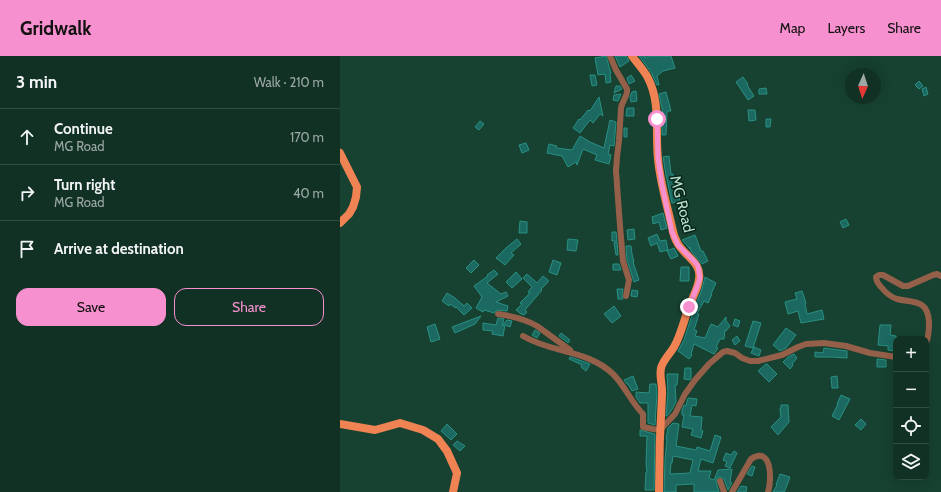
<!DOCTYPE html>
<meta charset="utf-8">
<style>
body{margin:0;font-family:Cabin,sans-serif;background:#1a392c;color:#f1f3f6}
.controls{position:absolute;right:12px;bottom:12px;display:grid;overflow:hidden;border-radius:8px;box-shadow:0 4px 16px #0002}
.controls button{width:36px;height:36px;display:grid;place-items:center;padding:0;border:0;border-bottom:1px solid #304c41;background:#113124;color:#f1f3f6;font:20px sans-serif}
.compass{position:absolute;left:505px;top:12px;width:36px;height:36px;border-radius:50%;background:#113124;box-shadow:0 4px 16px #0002;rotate:183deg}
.stop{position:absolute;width:12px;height:12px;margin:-9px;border:3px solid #f790ce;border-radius:50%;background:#fff}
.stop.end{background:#f790ce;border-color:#fff;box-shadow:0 1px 4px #0008}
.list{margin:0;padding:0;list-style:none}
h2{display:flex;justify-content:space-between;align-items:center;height:52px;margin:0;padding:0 16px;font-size:17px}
h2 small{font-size:13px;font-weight:400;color:#9ca9a6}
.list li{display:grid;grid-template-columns:26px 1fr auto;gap:12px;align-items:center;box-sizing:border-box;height:56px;padding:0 16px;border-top:1px solid #304c41}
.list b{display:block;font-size:15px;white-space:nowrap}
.list p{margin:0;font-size:13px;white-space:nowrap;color:#9ca9a6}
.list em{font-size:13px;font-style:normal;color:#9ca9a6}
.actions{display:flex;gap:8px;padding:12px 16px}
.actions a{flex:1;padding:9px 0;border:1px solid #f790ce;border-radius:12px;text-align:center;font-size:14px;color:#f790ce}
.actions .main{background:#f790ce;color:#111}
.icon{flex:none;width:22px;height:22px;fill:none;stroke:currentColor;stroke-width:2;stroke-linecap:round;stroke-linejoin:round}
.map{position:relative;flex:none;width:601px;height:436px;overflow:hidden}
header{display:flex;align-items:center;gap:24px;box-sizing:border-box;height:56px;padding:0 20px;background:#f790ce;color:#111}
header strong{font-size:19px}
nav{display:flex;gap:22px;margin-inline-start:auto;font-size:14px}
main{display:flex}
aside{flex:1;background:#113124}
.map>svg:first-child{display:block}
</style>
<header>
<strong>Gridwalk</strong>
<nav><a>Map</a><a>Layers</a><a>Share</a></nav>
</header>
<main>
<aside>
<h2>3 min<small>Walk · 210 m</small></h2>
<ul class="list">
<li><svg class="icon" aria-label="ahead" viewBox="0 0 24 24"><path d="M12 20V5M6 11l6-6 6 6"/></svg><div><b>Continue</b><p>MG Road</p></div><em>170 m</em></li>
<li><svg class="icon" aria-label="right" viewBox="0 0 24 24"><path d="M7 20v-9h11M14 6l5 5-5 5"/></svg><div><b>Turn right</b><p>MG Road</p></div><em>40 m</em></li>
<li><svg class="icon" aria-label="arrive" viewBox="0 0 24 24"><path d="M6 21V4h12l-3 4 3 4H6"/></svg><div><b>Arrive at destination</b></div></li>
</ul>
<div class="actions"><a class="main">Save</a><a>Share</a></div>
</aside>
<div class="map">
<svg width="601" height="436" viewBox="0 0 601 436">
<rect width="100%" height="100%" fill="#174130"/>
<path fill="#1b6960" stroke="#299084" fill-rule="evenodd" d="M266,0L271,17H270L271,26L266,27L265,18L258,19L255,2Z
M275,0H286L289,5L280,11Z
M299,0H305V2L309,0H331L335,12L323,15L317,20L319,29H317L311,16Z
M250,19H255L257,29L252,30Z
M291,19L295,25L289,28L287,22Z
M403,21L408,28L407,29L414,40L408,44L396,26Z
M579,25L583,30L579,33L575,29Z
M276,30H280L282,33L274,37Z
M586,31L588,38L584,40L582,33Z
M426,32L427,38H419V33Z
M296,35L297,45L291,46L290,41L292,36Z
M326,36L331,55H327L326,79H322V57H323L319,38Z
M281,38L278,45L273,44L274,39Z
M259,41L263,60L260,58L253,67L250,64L240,77L233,72L239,63L240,64L248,54L250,55Z
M287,52H294V60H286Z
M408,54H415L416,64L409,65Z
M426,63H431L430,71H426Z
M270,64L276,66L274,90L270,89L268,98L271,99L269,108L255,104L257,99L243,93L237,109L236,106L228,111L222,100L207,97L209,88L217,90L216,92L232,94L240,80L250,86L264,92Z
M140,65L144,68L139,74L135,71Z
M284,72H287V81H284Z
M186,87L189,94L182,97L179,89Z
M329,100L331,118H333L335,137H338L340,145L332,147L326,119L323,101Z
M323,157L327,172L321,174L319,166L313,168L312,161Z
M506,163L509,169L503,172L500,166Z
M180,165L187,166V177H179Z
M294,173L295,183L288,184L287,174Z
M272,176H276L277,185H272Z
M317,178L320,185L326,184L328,194L320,196L317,187L311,190L308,182Z
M355,179L361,195H363L368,205L362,208L351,195L350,191V193L342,184Z
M177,183L181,188L171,197L174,199L165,209L156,202L166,192Z
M228,183L238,184L236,195L227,194Z
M277,186L278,199H276L274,187Z
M286,190H291L292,198L294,206H293L299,224L294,226L287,204Z
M334,192L338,200L331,203L327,195Z
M134,204L139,209L131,217L126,212Z
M213,204L221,207L217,219L209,216Z
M273,208H279L281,214H273Z
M341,211H349V225H340Z
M154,214L158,218L147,227L161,238L166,236L168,240L156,246L168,250L167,255L157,254L154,257L144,254L143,256L136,252L142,241L134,230L148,220L147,219Z
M176,216L182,223L172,232L166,226Z
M187,218L197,227L203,220L208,224V226L201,233L202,234L185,254L187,256L184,259L181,258L176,254L182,248L180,247L190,237L188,236L192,231L183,222Z
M365,221L376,227L371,238H372L368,247L364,245L357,258H359L354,274L357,275L355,280L365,282L371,268L378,271L386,261V265L390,270L386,275L385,274L384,283H380L376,291L378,292L374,298L354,288L351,298L352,299L349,303L338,295L344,284L355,250L361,236Z
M277,233H283L282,240L283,243H278Z
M292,234L298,235L297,241L291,240Z
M462,235L466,247L465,248L467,258L482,254L484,263L461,267L458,255L448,258L445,246L457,243L455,237Z
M107,237L115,242L124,250L127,247L132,252L124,259L116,251V252L110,248L109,250L102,245Z
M274,250L281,260L272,267L264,258Z
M141,260L135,268L115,277L112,271Z
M158,262L164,263L162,270L167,264L172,265L170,271L165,269L163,280L152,278L153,275L143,274V267L156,269Z
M395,263L400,265L398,271L393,269Z
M413,265L421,267L413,292L405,290Z
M95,268L100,283L91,286L87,271Z
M540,269H551L550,279L556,280V295L548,294V290L538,289Z
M446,272L456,279L446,292L440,295L433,289Z
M195,274L200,277L197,282L192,279Z
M221,277L230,284L228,287L219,280Z
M397,280L400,285L395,289L392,284Z
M414,291L421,294L419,300L411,297Z
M484,292L507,295V302L491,301H475V296L483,297Z
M454,298L457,302L452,308L453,309L450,313L443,306L448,301Z
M230,301L239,304L250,308L246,315L241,311L242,309L229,303Z
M537,303L546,304V311H537Z
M426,308H427L437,318L429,326L418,315Z
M345,312H351V322L350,324L344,323Z
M327,318H338L337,329H335L336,346L331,355L327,360H326L328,336Z
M293,320L298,333L292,335L288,328H287L284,324Z
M497,320L498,332H492L491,321Z
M310,328H316V330L317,336L315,369L308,367V347H300L296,341V336L309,337Z
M501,339L510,343L499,364L492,360L498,348H497Z
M348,342L357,343L356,350L352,349L350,360L362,361L361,374L363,375L361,382L351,379L353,373L342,371L344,359H342V354L344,349L346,350Z
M441,349H448L449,366L438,379L431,371L441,361L440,352H441Z
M521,363L526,368L521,374L515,369Z
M333,367L339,368L336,390L356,394L357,391L370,395L375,379L381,381L373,407L361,403L358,415H371L369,422L374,424L378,414L392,413L390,426L392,427L388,434L384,423L380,421L377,422L376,425L379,436H354V428L336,429V436H324L325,404L327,383H326L328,372ZM333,400L353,404L350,417L330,418L331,407H332Z
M107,368L117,378L111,384L101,375Z
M300,374L315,378L314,434H305L306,416H307L306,408L307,380H300Z
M117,385L125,390L120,395L113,389Z
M394,395L397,397L390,412L385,410L387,406L383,404L386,397L391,399Z
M412,410L415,411L412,420L407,418Z
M440,418L450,421L446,432L444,436H433L437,429H436Z
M401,430L407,431L406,436H397Z"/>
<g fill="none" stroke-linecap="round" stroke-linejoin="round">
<path stroke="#956049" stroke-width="6" d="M270,0L276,14L287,33C288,40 282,45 281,52L279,85L277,101L276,115L280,170L283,205L289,224L286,240
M158,258C172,260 185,263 197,270L230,294
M183,280C211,297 248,294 273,318C285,330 291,346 303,358V371L313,373L320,374L335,358L345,338L355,324L369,308L383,296L387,295L395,297L402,302L410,305H418L442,299L458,291L466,288L484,287L506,290L530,297L556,301
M586,287C589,281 589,273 589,266C588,243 573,247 557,243C551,241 546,237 542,232C539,229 536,226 536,221L539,219H543L563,230H568L593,219L597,218L601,220
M380,425L384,436
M392,436L411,403C432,389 432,424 428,436"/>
<path stroke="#f08353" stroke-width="8" d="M292,0C297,7 304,14 308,22C321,47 315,76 318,103C320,126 327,149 332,171C333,177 335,183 338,188C345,200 362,207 359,223C358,233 352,242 349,251C344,264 341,279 334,291C330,298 323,304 321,312C319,321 323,330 322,339C320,371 319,404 319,436
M0,97L17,131L16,141L13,151L9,158L0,167
M0,368L35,374L60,367L83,374L98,383L107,395L117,417L113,436"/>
</g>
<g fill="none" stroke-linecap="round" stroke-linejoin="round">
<path stroke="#f790ce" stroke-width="5" d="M317,63L318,102L322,129L332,176L338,189L354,205L358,210L360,222L357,231L349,251"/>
</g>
<g text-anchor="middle" stroke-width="3" stroke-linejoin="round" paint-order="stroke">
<g font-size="15" fill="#b8ddca" stroke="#042619">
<text transform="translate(342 148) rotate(76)" y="5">MG Road</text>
</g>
</g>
</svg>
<div class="controls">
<button>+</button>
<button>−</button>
<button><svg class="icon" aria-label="locate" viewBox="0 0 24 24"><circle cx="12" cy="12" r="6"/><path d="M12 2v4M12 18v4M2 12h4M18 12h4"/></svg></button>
<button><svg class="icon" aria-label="layers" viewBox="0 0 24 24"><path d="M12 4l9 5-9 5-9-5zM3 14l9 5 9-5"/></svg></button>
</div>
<svg class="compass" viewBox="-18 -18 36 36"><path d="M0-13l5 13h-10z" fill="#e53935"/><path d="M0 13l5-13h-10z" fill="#9ca9a6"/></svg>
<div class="stop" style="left:317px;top:63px"></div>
<div class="stop end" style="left:349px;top:251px"></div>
</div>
</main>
